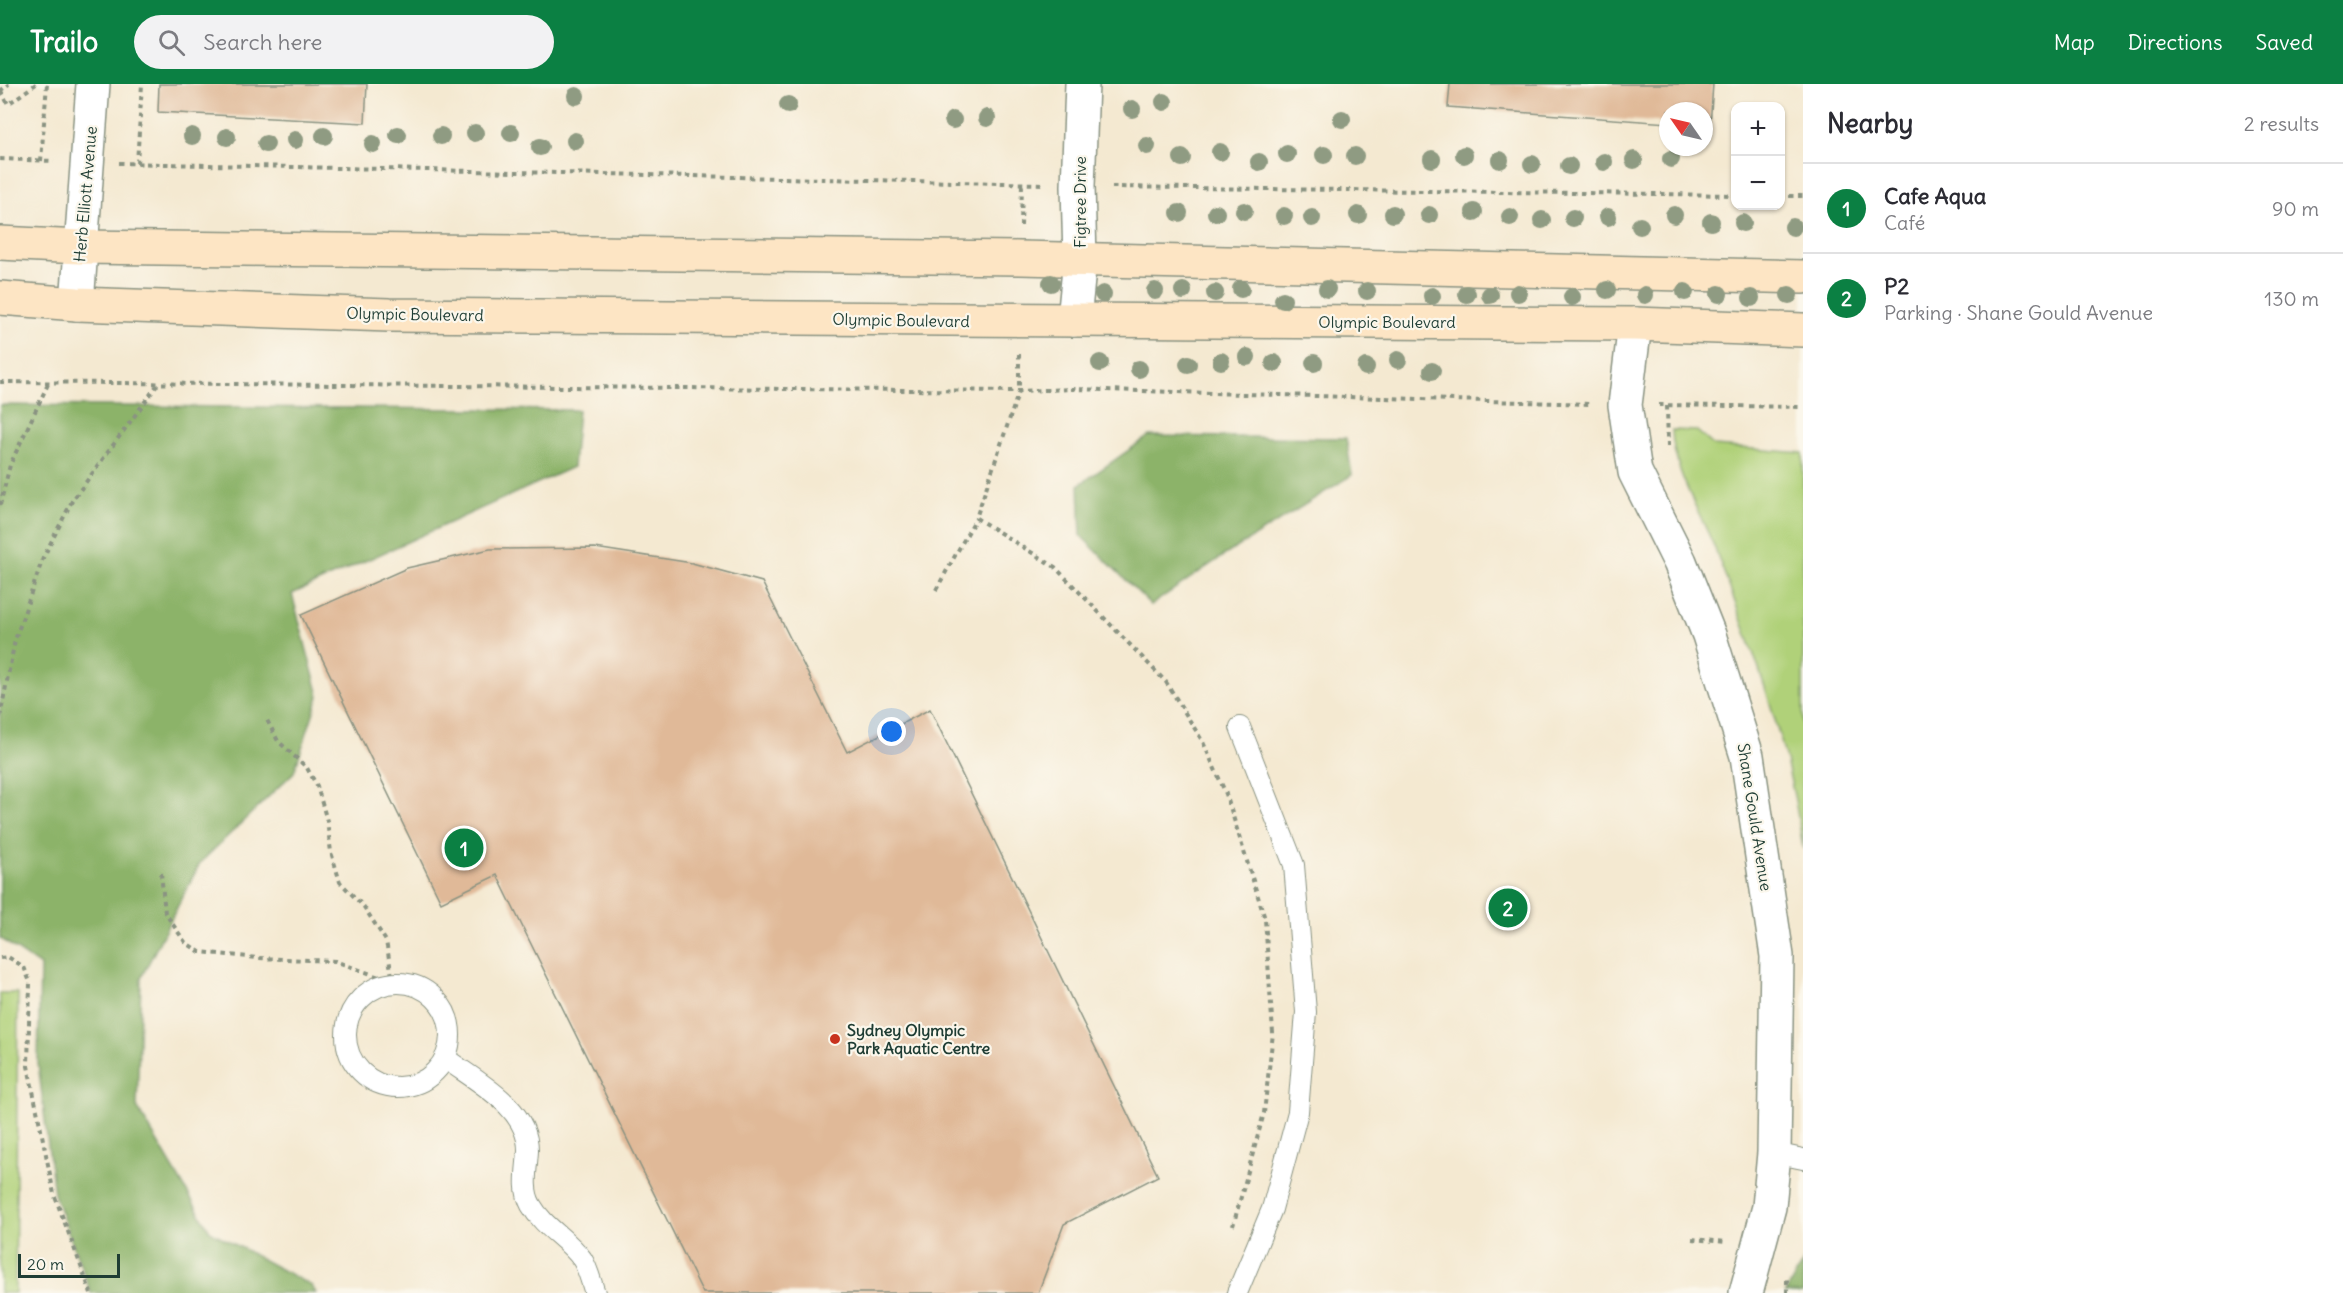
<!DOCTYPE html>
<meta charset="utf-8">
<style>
body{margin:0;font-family:Delius,sans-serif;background:#f2f2f3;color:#2b2b33}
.controls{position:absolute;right:18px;top:18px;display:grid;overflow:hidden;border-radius:12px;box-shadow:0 2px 4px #0004}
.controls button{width:54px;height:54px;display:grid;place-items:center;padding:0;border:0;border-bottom:2px solid #e1e1e2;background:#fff;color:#2b2b33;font:30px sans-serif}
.compass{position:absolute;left:1659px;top:18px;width:54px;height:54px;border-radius:50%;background:#fff;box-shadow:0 2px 4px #0004;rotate:304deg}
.scale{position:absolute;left:18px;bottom:15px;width:102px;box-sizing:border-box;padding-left:6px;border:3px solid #1f3d34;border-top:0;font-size:16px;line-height:21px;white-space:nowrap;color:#1f3d34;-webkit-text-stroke:4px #fbf7ec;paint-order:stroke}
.you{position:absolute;left:892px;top:648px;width:21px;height:21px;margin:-15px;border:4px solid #fff;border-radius:50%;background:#1a73e8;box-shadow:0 0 0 9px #1a73e833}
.badge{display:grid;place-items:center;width:39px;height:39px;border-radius:50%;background:#0b8043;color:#fff;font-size:20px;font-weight:700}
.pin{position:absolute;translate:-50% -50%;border:3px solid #fff;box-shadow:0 2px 6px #0006}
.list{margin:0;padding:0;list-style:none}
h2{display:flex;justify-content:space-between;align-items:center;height:78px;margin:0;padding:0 24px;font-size:26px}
h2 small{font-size:20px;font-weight:400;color:#7c7c81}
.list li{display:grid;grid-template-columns:39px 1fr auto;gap:18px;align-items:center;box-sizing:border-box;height:90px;padding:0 24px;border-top:2px solid #e1e1e2}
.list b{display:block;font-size:22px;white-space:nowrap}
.list p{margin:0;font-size:20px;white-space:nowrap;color:#7c7c81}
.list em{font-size:20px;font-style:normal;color:#7c7c81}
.icon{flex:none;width:33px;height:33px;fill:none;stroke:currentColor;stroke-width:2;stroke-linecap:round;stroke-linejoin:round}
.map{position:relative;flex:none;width:1803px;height:1209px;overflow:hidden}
header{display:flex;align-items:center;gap:36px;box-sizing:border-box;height:84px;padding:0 30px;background:#0b8043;color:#fff}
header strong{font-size:28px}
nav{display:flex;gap:33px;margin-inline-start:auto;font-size:21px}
.search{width:420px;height:54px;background:#f2f2f3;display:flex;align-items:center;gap:15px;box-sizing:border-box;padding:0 21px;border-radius:33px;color:#7c7c81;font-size:22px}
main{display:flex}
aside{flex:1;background:#fff}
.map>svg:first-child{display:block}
</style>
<header>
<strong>Trailo</strong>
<div class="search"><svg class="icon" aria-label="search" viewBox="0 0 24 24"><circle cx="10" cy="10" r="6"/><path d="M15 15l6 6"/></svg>Search here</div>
<nav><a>Map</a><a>Directions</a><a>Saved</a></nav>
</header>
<main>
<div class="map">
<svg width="1803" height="1209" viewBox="0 0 1803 1209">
<rect width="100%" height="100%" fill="#fbf7ec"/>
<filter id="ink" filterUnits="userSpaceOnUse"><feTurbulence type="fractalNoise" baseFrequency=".0167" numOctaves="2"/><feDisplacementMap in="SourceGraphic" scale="12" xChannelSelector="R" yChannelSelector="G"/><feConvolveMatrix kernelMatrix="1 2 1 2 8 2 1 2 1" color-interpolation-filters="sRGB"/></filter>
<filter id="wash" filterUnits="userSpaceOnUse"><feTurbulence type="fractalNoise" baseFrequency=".008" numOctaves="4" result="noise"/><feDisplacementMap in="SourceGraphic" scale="24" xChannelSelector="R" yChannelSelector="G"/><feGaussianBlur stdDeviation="1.35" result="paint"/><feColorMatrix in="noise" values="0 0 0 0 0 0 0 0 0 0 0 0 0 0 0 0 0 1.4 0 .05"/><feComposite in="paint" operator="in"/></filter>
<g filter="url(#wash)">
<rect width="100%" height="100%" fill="#f4e9d1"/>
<path fill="#b0d179" stroke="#688756" stroke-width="1.5" d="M1672,346L1697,347L1714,362L1803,369V765C1790,663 1753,565 1717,470C1702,430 1673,389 1672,346Z
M0,909H18L15,1209H0Z"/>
<path fill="#8cb369" stroke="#56784e" stroke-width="1.5" d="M0,321L578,326L573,383L292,510L319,612L294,688L200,779L141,894L137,1023L210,1147L312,1202L316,1209H91L54,1110L38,979L40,882L0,854Z
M1149,352L1346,354L1352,391L1217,476L1151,521L1081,452L1079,401Z
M1803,1178V1209H1785Z"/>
<g id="blocks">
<path fill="#e0b998" d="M159,0H367L365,39L158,28Z
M1450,0H1713L1710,42H1704V27H1668V39L1448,23Z
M595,464L692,479L762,498L847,668L930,625L1158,1092L1064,1140L1038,1209H703L497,791L441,818L301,531L407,484L490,465Z"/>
</g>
</g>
<g filter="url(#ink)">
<use href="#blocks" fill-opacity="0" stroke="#8a9382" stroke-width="1.5"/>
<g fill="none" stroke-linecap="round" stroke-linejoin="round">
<g stroke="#8a9382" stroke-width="22">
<path id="lane" d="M346 951a52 52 0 1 1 104 0a52 52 0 1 1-104 0Z
M445,974C475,997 529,1023 528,1067C527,1085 522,1105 531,1121C544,1144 567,1154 582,1175C588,1184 591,1198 595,1209
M1774,1069L1803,1075
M1237,1209L1272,1125L1298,1028L1306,928L1294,781L1240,643"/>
</g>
<g stroke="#8a9382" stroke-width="36">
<path id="street" d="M77,220L93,0
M1074,236L1080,175L1078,102L1082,0
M1635,240L1625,321L1635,388L1680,478L1709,551L1747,672L1777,872L1774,1069L1769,1123L1746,1209"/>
</g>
<g stroke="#8a9382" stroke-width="36">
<path id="secondary" d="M0,159L80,163L1020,174L1803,193
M0,214L77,220L389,231L1635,240L1803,246"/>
</g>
<path stroke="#8a9382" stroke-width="4" stroke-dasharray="4.5 4.5" stroke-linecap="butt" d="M0,7L9,0
M1,7L8,20L36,0
M0,75L54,77
M41,77L47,0
M119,79L1044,100
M137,79L142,0
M1112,103L1736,111
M1780,112H1803
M1021,142L1022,99
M1019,270V307L976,434L1055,483L1166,598L1203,658L1226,710L1265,835L1273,949L1264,1029L1233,1142
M0,298L1019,307L1072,305L1592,320
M1659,321L1803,323
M1667,322L1668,362
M0,421L10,381L49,298
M936,506L976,434
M0,633L15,556L43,474L72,417L158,300
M161,789L165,829L185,858L200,868L258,874L335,877L393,898L386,857L364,823L340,798L331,768L327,737L317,702L307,684L278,657L267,636
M0,874L8,873L24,883L30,898L28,982L54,1110L91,1209
M1692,1155L1727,1158
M1787,1209V1195"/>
<use href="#lane" stroke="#fff" stroke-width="20"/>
<use href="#street" stroke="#fff" stroke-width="33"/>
<use href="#secondary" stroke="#fde5c4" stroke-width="33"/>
</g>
<g fill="#8f9b82">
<circle cx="576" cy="12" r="9"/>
<circle cx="1164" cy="18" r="9"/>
<circle cx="788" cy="21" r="9"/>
<circle cx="1132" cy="25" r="9"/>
<circle cx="987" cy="34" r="9"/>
<circle cx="1342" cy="35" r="9"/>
<circle cx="953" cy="36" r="9"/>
<circle cx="475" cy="49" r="9"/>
<circle cx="511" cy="49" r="9"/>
<circle cx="398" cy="51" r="9"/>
<circle cx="192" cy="52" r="9"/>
<circle cx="324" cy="52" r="9"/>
<circle cx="441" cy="52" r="9"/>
<circle cx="227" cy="53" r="9"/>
<circle cx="295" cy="56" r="9"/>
<circle cx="575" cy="57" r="9"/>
<circle cx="266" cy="60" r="9"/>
<circle cx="373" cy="60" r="9"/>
<circle cx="1147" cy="62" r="9"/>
<circle cx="540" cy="63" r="9"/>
<circle cx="1220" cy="68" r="9"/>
<circle cx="1287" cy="70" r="9"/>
<circle cx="1324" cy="71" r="9"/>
<circle cx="1464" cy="71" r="9"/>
<circle cx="1355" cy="72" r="9"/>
<circle cx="1182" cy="74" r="9"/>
<circle cx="1432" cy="75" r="9"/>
<circle cx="1671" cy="75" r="9"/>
<circle cx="1500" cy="76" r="9"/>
<circle cx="1634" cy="76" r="9"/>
<circle cx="1259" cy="78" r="9"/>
<circle cx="1604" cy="78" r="9"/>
<circle cx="1532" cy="80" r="9"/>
<circle cx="1569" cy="82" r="9"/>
<circle cx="1244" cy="127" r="9"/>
<circle cx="1474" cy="128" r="9"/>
<circle cx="1179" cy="129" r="9"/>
<circle cx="1216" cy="129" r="9"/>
<circle cx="1393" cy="130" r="9"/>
<circle cx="1358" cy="131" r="9"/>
<circle cx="1429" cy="131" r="9"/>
<circle cx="1674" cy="131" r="9"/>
<circle cx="1284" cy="132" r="9"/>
<circle cx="1510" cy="133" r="9"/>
<circle cx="1608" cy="133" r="9"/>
<circle cx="1312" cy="134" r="9"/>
<circle cx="1573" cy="134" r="9"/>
<circle cx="1542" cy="136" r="9"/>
<circle cx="1711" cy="138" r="9"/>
<circle cx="1743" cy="139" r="9"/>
<circle cx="1640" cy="142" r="9"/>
<circle cx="1793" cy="143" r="9"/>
<circle cx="1051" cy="199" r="9"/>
<circle cx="1241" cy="205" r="9"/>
<circle cx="1327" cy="205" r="9"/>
<circle cx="1607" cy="206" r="9"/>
<circle cx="1155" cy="207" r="9"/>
<circle cx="1183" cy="207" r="9"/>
<circle cx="1367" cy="207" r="9"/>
<circle cx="1685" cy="208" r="9"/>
<circle cx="1215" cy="209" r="9"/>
<circle cx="1518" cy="209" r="9"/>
<circle cx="1103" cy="210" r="9"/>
<circle cx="1467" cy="210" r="9"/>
<circle cx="1719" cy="210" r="9"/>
<circle cx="1490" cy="211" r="9"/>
<circle cx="1645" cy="211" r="9"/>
<circle cx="1789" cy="211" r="9"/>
<circle cx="1432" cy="212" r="9"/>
<circle cx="1572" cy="213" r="9"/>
<circle cx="1751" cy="214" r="9"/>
<circle cx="1283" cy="216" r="9"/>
<circle cx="1247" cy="273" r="9"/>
<circle cx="1398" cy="276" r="9"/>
<circle cx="1221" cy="277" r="9"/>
<circle cx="1100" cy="279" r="9"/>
<circle cx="1274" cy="279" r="9"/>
<circle cx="1314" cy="279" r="9"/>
<circle cx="1188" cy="280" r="9"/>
<circle cx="1366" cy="283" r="9"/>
<circle cx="1139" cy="285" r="9"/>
<circle cx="1432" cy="287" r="9"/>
</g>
</g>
<circle fill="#c8321e" stroke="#fbf7ec" stroke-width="2" cx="835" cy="955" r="6"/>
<g text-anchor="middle" stroke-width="4.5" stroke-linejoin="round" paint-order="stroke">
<g font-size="16" fill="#1f3d34" stroke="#fbf7ec">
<text transform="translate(85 110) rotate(-85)" y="6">Herb Elliott Avenue</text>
<text transform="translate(1080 118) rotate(-90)" y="6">Figtree Drive</text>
<text transform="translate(415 230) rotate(1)" y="6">Olympic Boulevard</text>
<text transform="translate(901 236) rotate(1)" y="6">Olympic Boulevard</text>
<text x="1387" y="244">Olympic Boulevard</text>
<text transform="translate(1755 733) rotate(81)" y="6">Shane Gould Avenue</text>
</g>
<g font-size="16" font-weight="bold" fill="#1f3d34" stroke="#fbf7ec" text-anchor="start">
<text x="847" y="952">Sydney Olympic<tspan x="847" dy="18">Park Aquatic Centre</tspan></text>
</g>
</g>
</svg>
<div class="controls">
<button>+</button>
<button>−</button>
</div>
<svg class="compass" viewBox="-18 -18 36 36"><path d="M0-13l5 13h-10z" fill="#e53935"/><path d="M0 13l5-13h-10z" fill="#7c7c81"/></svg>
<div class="scale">20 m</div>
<div class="you"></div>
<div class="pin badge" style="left:464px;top:764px">1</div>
<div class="pin badge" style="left:1508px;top:824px">2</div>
</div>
<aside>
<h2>Nearby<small>2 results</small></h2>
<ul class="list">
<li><span class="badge">1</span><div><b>Cafe Aqua</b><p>Café</p></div><em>90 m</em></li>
<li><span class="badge">2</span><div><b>P2</b><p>Parking · Shane Gould Avenue</p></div><em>130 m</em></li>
</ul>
</aside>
</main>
